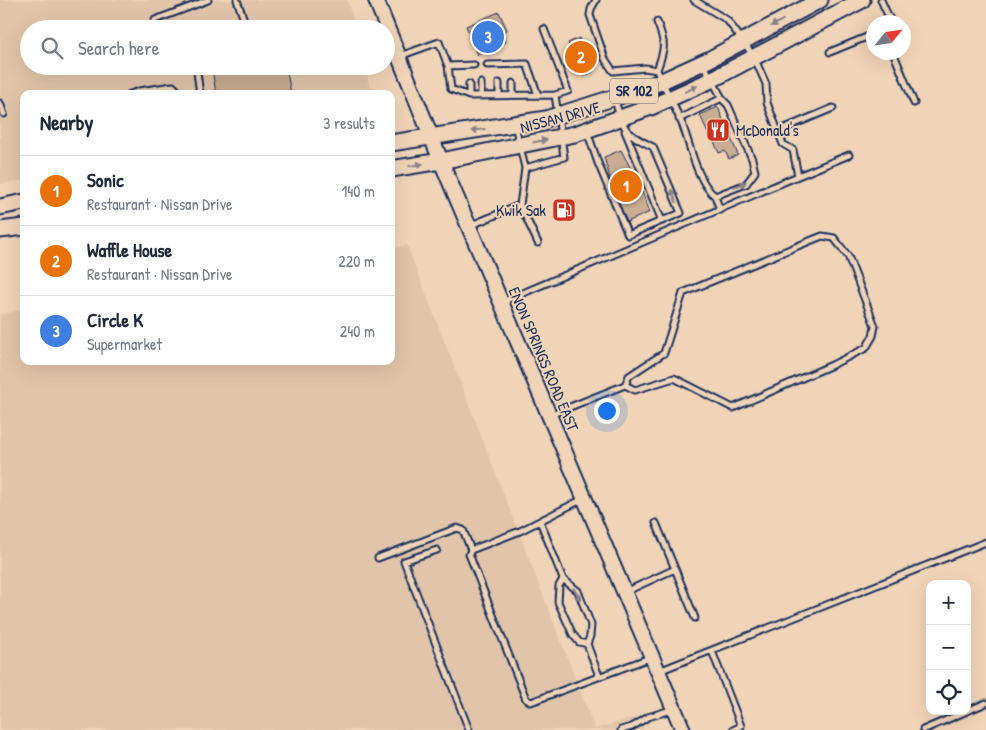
<!DOCTYPE html>
<meta charset="utf-8">
<style>
body{margin:0;font-family:"Patrick Hand",sans-serif;background:#f6f6f7;color:#1f2937}
.controls{position:absolute;right:15px;bottom:15px;display:grid;overflow:hidden;border-radius:10px;box-shadow:0 5px 20px #0002}
.controls button{width:45px;height:45px;display:grid;place-items:center;padding:0;border:0;border-bottom:1px solid #e0e1e3;background:#fff;color:#1f2937;font:25px sans-serif}
.compass{position:absolute;left:866px;top:15px;width:45px;height:45px;border-radius:50%;background:#fff;box-shadow:0 5px 20px #0002;rotate:61deg}
.you{position:absolute;left:606px;top:410px;width:18px;height:18px;margin:-12px;border:4px solid #fff;border-radius:50%;background:#1a73e8;box-shadow:0 0 0 8px #1a73e833}
.badge{display:grid;place-items:center;width:32px;height:32px;border-radius:50%;background:#c8321e;color:#fff;font-size:16px;font-weight:700}
.pin{position:absolute;translate:-50% -50%;border:2px solid #fff;box-shadow:0 1px 5px #0006}
.list{margin:0;padding:0;list-style:none}
h2{display:flex;justify-content:space-between;align-items:center;height:65px;margin:0;padding:0 20px;font-size:21px}
h2 small{font-size:16px;font-weight:400;color:#747a83}
.list li{display:grid;grid-template-columns:32px 1fr auto;gap:15px;align-items:center;box-sizing:border-box;height:70px;padding:0 20px;border-top:1px solid #e0e1e3}
.list b{display:block;font-size:19px;white-space:nowrap}
.list p{margin:0;font-size:16px;white-space:nowrap;color:#747a83}
.list em{font-size:16px;font-style:normal;color:#747a83}
.icon{flex:none;width:28px;height:28px;fill:none;stroke:currentColor;stroke-width:2;stroke-linecap:round;stroke-linejoin:round}
.map{position:relative;flex:none;width:986px;height:730px;overflow:hidden}
.search{position:absolute;background:#fff;box-shadow:0 5px 20px #0002;left:20px;top:20px;width:375px;height:55px;display:flex;align-items:center;gap:12px;box-sizing:border-box;padding:0 18px;border-radius:28px;color:#747a83;font-size:19px}
.panel{position:absolute;background:#fff;box-shadow:0 5px 20px #0002;left:20px;top:90px;width:375px;height:275px;border-radius:10px}
.map>svg:first-child{display:block}
</style>
<div class="map">
<svg width="986" height="730" viewBox="0 0 986 730">
<rect width="100%" height="100%" fill="#f0d4b7"/>
<filter id="ink" filterUnits="userSpaceOnUse"><feTurbulence type="fractalNoise" baseFrequency=".02" numOctaves="2"/><feDisplacementMap in="SourceGraphic" scale="10" xChannelSelector="R" yChannelSelector="G"/><feConvolveMatrix kernelMatrix="1 2 1 2 8 2 1 2 1" color-interpolation-filters="sRGB"/></filter>
<g filter="url(#ink)">
<path fill="#e1c5aa" d="M0,0H347L356,29H29V66H366L370,94H24V180L0,184Z
M407,245L595,729L637,716L643,730H0V314L24,310V361H391V248Z"/>
<path fill="#caad94" stroke="#1b2f5e" d="M499,12L507,30L502,32L506,42L478,55L466,26Z
M579,38L593,72L583,76L568,43Z
M223,66H286L291,94H216L212,68Z
M718,107L725,125L727,124L732,135L730,136L738,155L729,159L725,151L719,153L711,135L709,136L700,115Z
M621,150L638,182L650,212L627,222L613,189L604,157Z"/>
<g fill="none" stroke-linecap="round" stroke-linejoin="round">
<g stroke="#1b2f5e" stroke-width="9">
<path id="lane" d="M237,0L244,20
M596,0L591,9L590,15L605,59L613,71L645,68L657,70C665,89 675,107 683,126C690,146 698,183 715,196L746,184L755,172L752,159L728,105L723,100L704,65
M881,0L891,22
M155,20L208,0
M544,29L568,91L555,95
M830,52L874,34
M893,52L914,103
M400,56L439,42L448,66L451,89L469,96L555,95L564,157L525,168
M487,65L527,64L538,95
M448,66L474,65
M657,70C665,48 666,44 657,22
M513,83V95
M469,84V96
M130,94L139,91L173,86L181,94
M200,94L197,72L202,66
M499,95V83
M481,96V83
M0,103L4,114
M679,119L722,98
M587,131L598,163L628,235L681,213L653,147C624,132 624,131 615,100
M625,131L662,221
M778,131L833,108
M798,176L849,155
M715,196L720,210
M520,205L538,243
M469,226L520,205L525,168L515,125
M502,302L798,176L793,150L783,144L767,103L766,84L754,57L743,41L727,20L694,0
M550,415L625,385L629,376L664,353L683,293L822,236L834,238L848,256L875,326L873,336L866,348L832,365L733,408L674,378L635,390L625,385
M583,499L520,531L471,550L469,554L526,699L531,702L652,657
M540,521L563,579L578,591L591,625L590,636L587,644L599,676
M656,523L675,569
M437,550L404,561L469,730
M378,558L457,528L463,530L471,550
M563,579L559,586L558,602L573,635L579,642L587,644
M625,592L675,569L695,618
M712,651L741,726L733,730
M659,671L986,542
M967,711L986,703
M621,730L632,727L648,717L674,709
M923,730L967,711"/>
</g>
<g stroke="#1b2f5e" stroke-width="18">
<path id="secondary" d="M376,0L441,161L683,730"/>
</g>
<g stroke="#1b2f5e" stroke-width="19">
<path id="primary" d="M391,143L546,119L651,86L708,60L820,0
M391,169L441,161L575,134L651,107L711,80L862,0
M0,207L24,202
M0,230L24,227"/>
</g>
<use href="#lane" stroke="#f0d4b7" stroke-width="5"/>
<use href="#secondary" stroke="#f0d4b7" stroke-width="14"/>
<use href="#primary" stroke="#f0d4b7" stroke-width="15"/>
</g>
<defs><path id="oneway-solid" d="M-6-.8H1V-3.2L6.5 0L1 3.2V.8H-6Z" transform="scale(1.25)"/></defs>
<g fill="#86828a">
<use href="#oneway-solid" transform="translate(777 23) rotate(152)"/>
<use href="#oneway-solid" transform="translate(691 89) rotate(-25)"/>
<use href="#oneway-solid" transform="translate(478 130) rotate(171)"/>
<use href="#oneway-solid" transform="translate(540 141) rotate(-11)"/>
<use href="#oneway-solid" transform="translate(416 165) rotate(-9)"/>
<use href="#oneway-solid" transform="translate(740 185) rotate(-27)"/>
<use href="#oneway-solid" transform="translate(674 196) rotate(-112)"/>
<use href="#oneway-solid" transform="translate(577 594) rotate(58)"/>
</g>
</g>
<defs>
<g id="restaurant-square" transform="scale(1.25)"><rect x="-9" y="-9" width="18" height="18" rx="4" fill="#c8321e" stroke="#f0d4b7"/><path d="M-5-6h1v4h1v-4h1v4h1v-4h1v5L-1.5 .5V6h-2V.5L-5-1ZM5-6V6H3V1.5H1.5Q1.5-4 5-6Z" fill="#fff"/></g>
<g id="fuel-square" transform="scale(1.25)"><rect x="-9" y="-9" width="18" height="18" rx="4" fill="#c8321e" stroke="#f0d4b7"/><path d="M-5.5-6h7V0h2V4h1.3V-2.5L3-4.5l.8-.8L6-3V5H2.5V1h-1V6h-7ZM-4.2-4.7v3.2H.2V-4.7Z" fill="#fff"/></g>
</defs>
<g fill-rule="evenodd">
<use href="#restaurant-square" x="718" y="130"/>
<use href="#fuel-square" x="564" y="210"/>
</g>
<g text-anchor="middle" stroke-width="4" stroke-linejoin="round" paint-order="stroke">
<rect fill="#f0d4b7" stroke="#5b6079" stroke-width="1" x="610" y="78.5" width="48" height="25" rx="4"/>
<g font-size="15" font-weight="bold" fill="#1b2f5e">
<text x="634" y="96">SR 102</text>
</g>
<g font-size="16" fill="#1b2f5e" stroke="#f0d4b7">
<text transform="translate(560 117) rotate(-15)" y="6">NISSAN DRIVE</text>
<text transform="translate(544 359) rotate(67)" y="6">ENON SPRINGS ROAD EAST</text>
</g>
<g font-size="16" fill="#1b2f5e" stroke="#f0d4b7" text-anchor="start">
<text x="736" y="136">McDonald's</text>
<text x="546" y="216" text-anchor="end">Kwik Sak</text>
</g>
</g>
</svg>
<div class="controls">
<button>+</button>
<button>−</button>
<button><svg class="icon" aria-label="locate" viewBox="0 0 24 24"><circle cx="12" cy="12" r="6"/><path d="M12 2v4M12 18v4M2 12h4M18 12h4"/></svg></button>
</div>
<svg class="compass" viewBox="-18 -18 36 36"><path d="M0-13l5 13h-10z" fill="#e53935"/><path d="M0 13l5-13h-10z" fill="#747a83"/></svg>
<div class="you"></div>
<div class="pin badge" style="left:626px;top:186px;background:#e8710a">1</div>
<div class="pin badge" style="left:581px;top:57px;background:#e8710a">2</div>
<div class="pin badge" style="left:488px;top:37px;background:#3f7fe0">3</div>
<div class="search"><svg class="icon" aria-label="search" viewBox="0 0 24 24"><circle cx="10" cy="10" r="6"/><path d="M15 15l6 6"/></svg>Search here</div>
<section class="panel">
<h2>Nearby<small>3 results</small></h2>
<ul class="list">
<li><span class="badge" style="background:#e8710a">1</span><div><b>Sonic</b><p>Restaurant · Nissan Drive</p></div><em>140 m</em></li>
<li><span class="badge" style="background:#e8710a">2</span><div><b>Waffle House</b><p>Restaurant · Nissan Drive</p></div><em>220 m</em></li>
<li><span class="badge" style="background:#3f7fe0">3</span><div><b>Circle K</b><p>Supermarket</p></div><em>240 m</em></li>
</ul>
</section>
</div>
